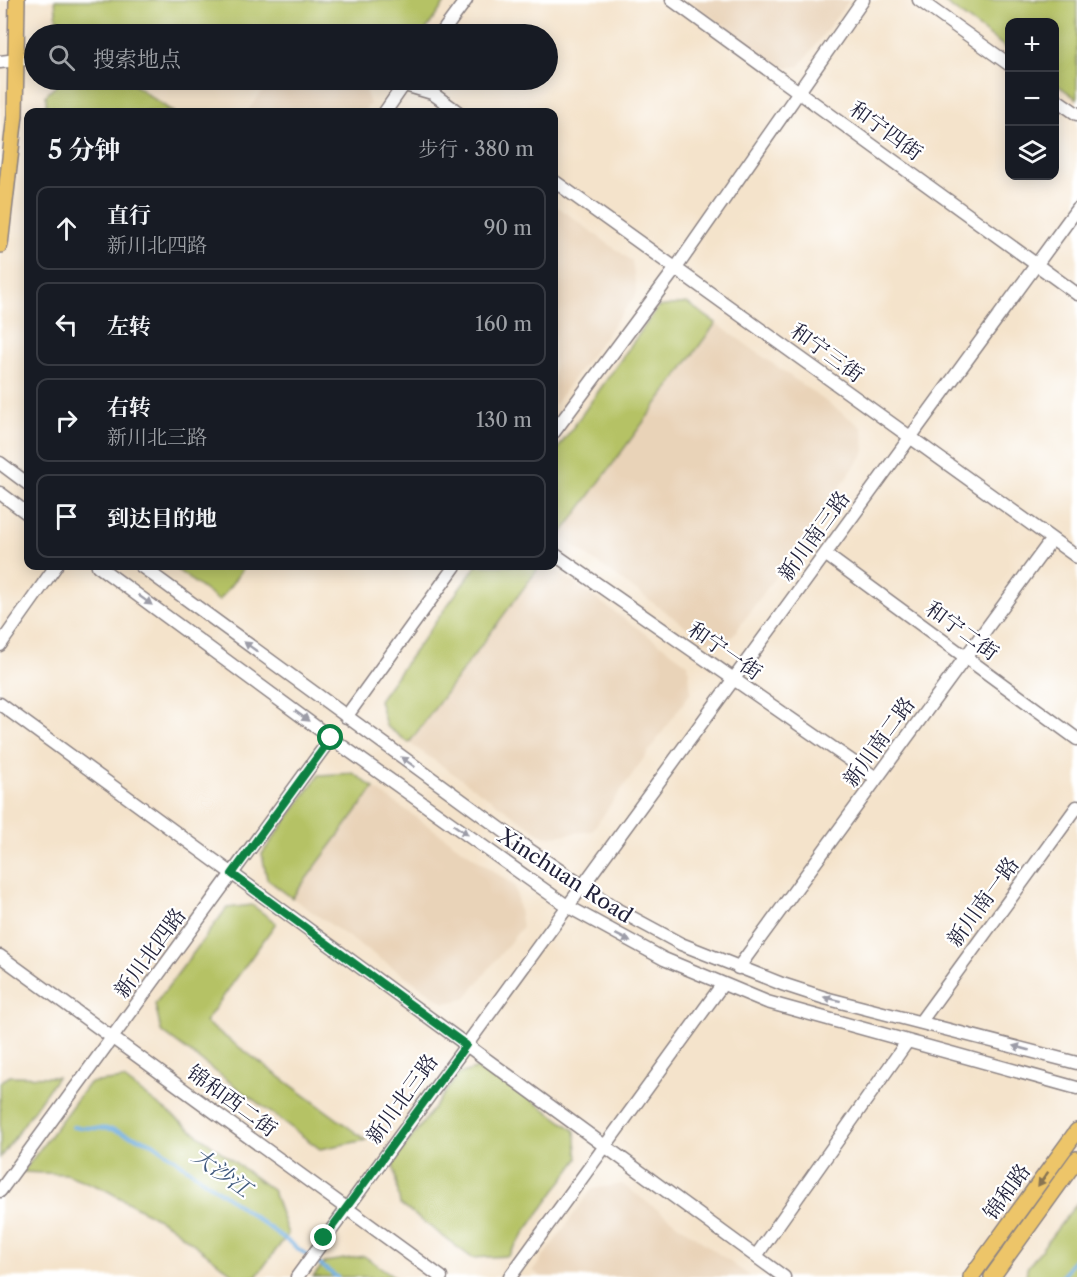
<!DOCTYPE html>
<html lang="zh">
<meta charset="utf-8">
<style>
body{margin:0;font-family:"Libre Caslon Text","Noto Serif SC",serif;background:#242831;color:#f1f3f6}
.controls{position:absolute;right:18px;top:18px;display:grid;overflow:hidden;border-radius:12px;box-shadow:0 3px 15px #0003}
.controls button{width:54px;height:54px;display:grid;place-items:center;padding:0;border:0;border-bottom:2px solid #363941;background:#171b24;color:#f1f3f6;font:30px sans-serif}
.stop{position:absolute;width:18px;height:18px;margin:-14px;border:4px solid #0b8043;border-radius:50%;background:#fff}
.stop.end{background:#0b8043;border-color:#fff;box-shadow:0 2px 6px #0008}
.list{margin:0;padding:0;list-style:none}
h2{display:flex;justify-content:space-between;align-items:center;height:78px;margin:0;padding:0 24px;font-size:26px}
h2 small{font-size:20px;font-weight:400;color:#9ea1a6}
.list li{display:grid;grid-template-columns:39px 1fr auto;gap:18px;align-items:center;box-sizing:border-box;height:84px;margin:0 12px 12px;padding:0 12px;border:2px solid #363941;border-radius:12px}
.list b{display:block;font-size:22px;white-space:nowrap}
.list p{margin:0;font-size:20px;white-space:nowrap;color:#9ea1a6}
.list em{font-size:20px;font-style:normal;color:#9ea1a6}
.icon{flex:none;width:33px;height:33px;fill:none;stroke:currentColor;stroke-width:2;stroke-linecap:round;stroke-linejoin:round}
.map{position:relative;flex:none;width:1077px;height:1277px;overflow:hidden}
.search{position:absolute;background:#171b24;box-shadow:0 3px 15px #0003;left:24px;top:24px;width:534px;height:66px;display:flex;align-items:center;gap:15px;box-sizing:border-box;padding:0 21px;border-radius:33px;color:#9ea1a6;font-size:22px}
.panel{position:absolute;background:#171b24;box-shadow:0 3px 15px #0003;left:24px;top:108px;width:534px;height:462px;border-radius:12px}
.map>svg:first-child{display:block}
</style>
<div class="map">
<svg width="1077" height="1277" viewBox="0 0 1077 1277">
<rect width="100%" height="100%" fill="#fff"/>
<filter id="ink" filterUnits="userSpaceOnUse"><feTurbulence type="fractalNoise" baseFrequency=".0167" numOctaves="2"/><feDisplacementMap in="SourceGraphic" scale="12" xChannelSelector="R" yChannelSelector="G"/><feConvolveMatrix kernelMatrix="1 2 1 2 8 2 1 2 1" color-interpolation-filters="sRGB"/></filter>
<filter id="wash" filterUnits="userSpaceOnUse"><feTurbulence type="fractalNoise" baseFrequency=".008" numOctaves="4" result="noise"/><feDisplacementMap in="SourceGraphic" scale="24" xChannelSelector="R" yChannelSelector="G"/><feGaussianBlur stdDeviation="1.35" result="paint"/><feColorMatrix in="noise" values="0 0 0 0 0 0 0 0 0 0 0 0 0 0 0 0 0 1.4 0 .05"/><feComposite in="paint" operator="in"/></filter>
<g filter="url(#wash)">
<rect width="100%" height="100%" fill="#f4e3cb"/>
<path fill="#e9d3b8" d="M689,0H849L800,66L781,68Z
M271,80H345L363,84L370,104L363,112H247Z
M554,204L632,261L637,293L554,405Z
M716,323L863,428L865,452L732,637L706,641L560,536Z
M540,566H550L688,664L691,692L592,831L545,837L409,743Z
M374,788L515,886L522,927L465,999L444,1003L292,898Z
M622,1184L751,1277H542L533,1271L592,1189Z"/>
<path fill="#b5c265" stroke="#6c7250" stroke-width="1.5" d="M55,0H447L423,34H58Z
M941,0H1077V99L1055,83L1054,22H1010L1009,50Z
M62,80H127L173,112H46V95Z
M687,303L716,323L560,536L554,531V454L658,307Z
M172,566H245L219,601Z
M476,566H540L409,743L386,726L379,700Z
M353,773L374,788L292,898L267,879L262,854L319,775Z
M252,905L276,923L205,1022L366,1140L320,1149L161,1031L155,1004L227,908Z
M485,1066L575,1131L578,1159L508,1256L472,1258L400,1204L393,1163L459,1074Z
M10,1076L57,1077L0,1158V1082Z
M124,1079L273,1191L288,1234L256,1277H237L169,1225L104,1189L66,1174L23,1172L89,1083Z
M1077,1203V1277H1026L1027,1268Z
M364,1256L395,1277H313L325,1262Z"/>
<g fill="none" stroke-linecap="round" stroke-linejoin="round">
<path stroke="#6eaee1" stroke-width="4" d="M73,1127L111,1129L153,1143L337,1277
M1062,1277L1077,1256"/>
</g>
</g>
<g filter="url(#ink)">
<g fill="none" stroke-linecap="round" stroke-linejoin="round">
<g stroke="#8b8283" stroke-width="15">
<path id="minor" d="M672,0L1077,294
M919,0L1010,65
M441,34L466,0
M0,62L34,58
M388,80L432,93L458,112
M1054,98L1077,114
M385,112L407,80
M554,181L1077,557
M554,432L676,268L863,0
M0,463L28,484
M0,493L28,514
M554,554L876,778
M825,554L1077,739
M98,566L331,738L567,906L664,959L767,1002L1077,1088
M141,566L531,851L618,910L681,944L782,984L825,998L1077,1063
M0,645L56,566
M0,704L784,1277
M346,717L455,566
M0,956L441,1277
M738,968L1052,539
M921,1021L1077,807
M0,1191L331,738
M756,1256L907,1042
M297,1277L1077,209
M510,1277L722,985"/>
</g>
<g stroke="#8b8283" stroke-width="18">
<path id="major" d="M0,245L15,115L17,0
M971,1277L1077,1131
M992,1277L1077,1159"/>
</g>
<use href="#minor" stroke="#fff" stroke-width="12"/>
<use href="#major" stroke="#edc569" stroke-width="15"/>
</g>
<defs><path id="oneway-solid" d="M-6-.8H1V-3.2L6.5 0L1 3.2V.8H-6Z" transform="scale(1.5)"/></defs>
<g fill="#9c9ca7">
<use href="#oneway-solid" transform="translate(145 600) rotate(36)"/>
<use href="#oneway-solid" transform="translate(251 647) rotate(-144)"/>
<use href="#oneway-solid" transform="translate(302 716) rotate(36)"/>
<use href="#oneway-solid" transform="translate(408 762) rotate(-144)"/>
<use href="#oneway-solid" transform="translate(461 830) rotate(35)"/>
<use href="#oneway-solid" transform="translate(623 938) rotate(27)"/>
<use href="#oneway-solid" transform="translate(832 999) rotate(-166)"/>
<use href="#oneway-solid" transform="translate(1021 1048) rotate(-165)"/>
</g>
<use fill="#887452" href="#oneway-solid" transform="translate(1043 1179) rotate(126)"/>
</g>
<g fill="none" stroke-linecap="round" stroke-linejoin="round" filter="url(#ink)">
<path stroke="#0b8043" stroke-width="8" d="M324,1238L466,1045L232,874L331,738"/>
</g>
<g text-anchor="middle" stroke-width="4.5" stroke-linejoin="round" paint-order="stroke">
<g font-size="21" fill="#22223b" stroke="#fff">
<text transform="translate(886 131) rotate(36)" y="7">和宁四街</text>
<text transform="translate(827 353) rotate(36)" y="7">和宁三街</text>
<text transform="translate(814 536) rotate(-54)" y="7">新川南三路</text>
<text transform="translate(962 631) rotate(36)" y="7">和宁二街</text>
<text transform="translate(725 651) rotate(35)" y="7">和宁一街</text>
<text transform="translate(879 742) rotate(-54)" y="7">新川南二路</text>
<text transform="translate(565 876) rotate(33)" y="7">Xinchuan Road</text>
<text transform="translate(983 902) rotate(-54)" y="7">新川南一路</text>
<text transform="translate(150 953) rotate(-54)" y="7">新川北四路</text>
<text transform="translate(402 1099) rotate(-54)" y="7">新川北三路</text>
<text transform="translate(232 1101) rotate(36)" y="7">锦和西二街</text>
<text transform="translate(1007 1192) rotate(-54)" y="7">锦和路</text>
</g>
<g font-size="22" font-style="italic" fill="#405a7d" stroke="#fff">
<text transform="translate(222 1172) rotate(36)" y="8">大沙江</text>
</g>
</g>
</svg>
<div class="controls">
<button>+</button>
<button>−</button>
<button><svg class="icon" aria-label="layers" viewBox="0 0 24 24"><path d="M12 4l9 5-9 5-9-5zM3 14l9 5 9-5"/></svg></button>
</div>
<div class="stop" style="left:331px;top:738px"></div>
<div class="stop end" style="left:324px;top:1238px"></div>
<div class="search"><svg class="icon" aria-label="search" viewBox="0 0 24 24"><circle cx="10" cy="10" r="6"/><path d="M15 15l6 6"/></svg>搜索地点</div>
<section class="panel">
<h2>5 分钟<small>步行 · 380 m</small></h2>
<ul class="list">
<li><svg class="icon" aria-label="ahead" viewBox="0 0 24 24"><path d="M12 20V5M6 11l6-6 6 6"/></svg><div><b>直行</b><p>新川北四路</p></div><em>90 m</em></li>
<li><svg class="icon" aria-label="left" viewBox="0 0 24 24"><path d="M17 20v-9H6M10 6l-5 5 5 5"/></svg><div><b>左转</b></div><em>160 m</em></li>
<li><svg class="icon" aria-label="right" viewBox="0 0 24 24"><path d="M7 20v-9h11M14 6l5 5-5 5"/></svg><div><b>右转</b><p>新川北三路</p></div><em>130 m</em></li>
<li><svg class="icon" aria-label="arrive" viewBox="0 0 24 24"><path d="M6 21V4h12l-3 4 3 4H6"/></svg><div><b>到达目的地</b></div></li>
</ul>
</section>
</div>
